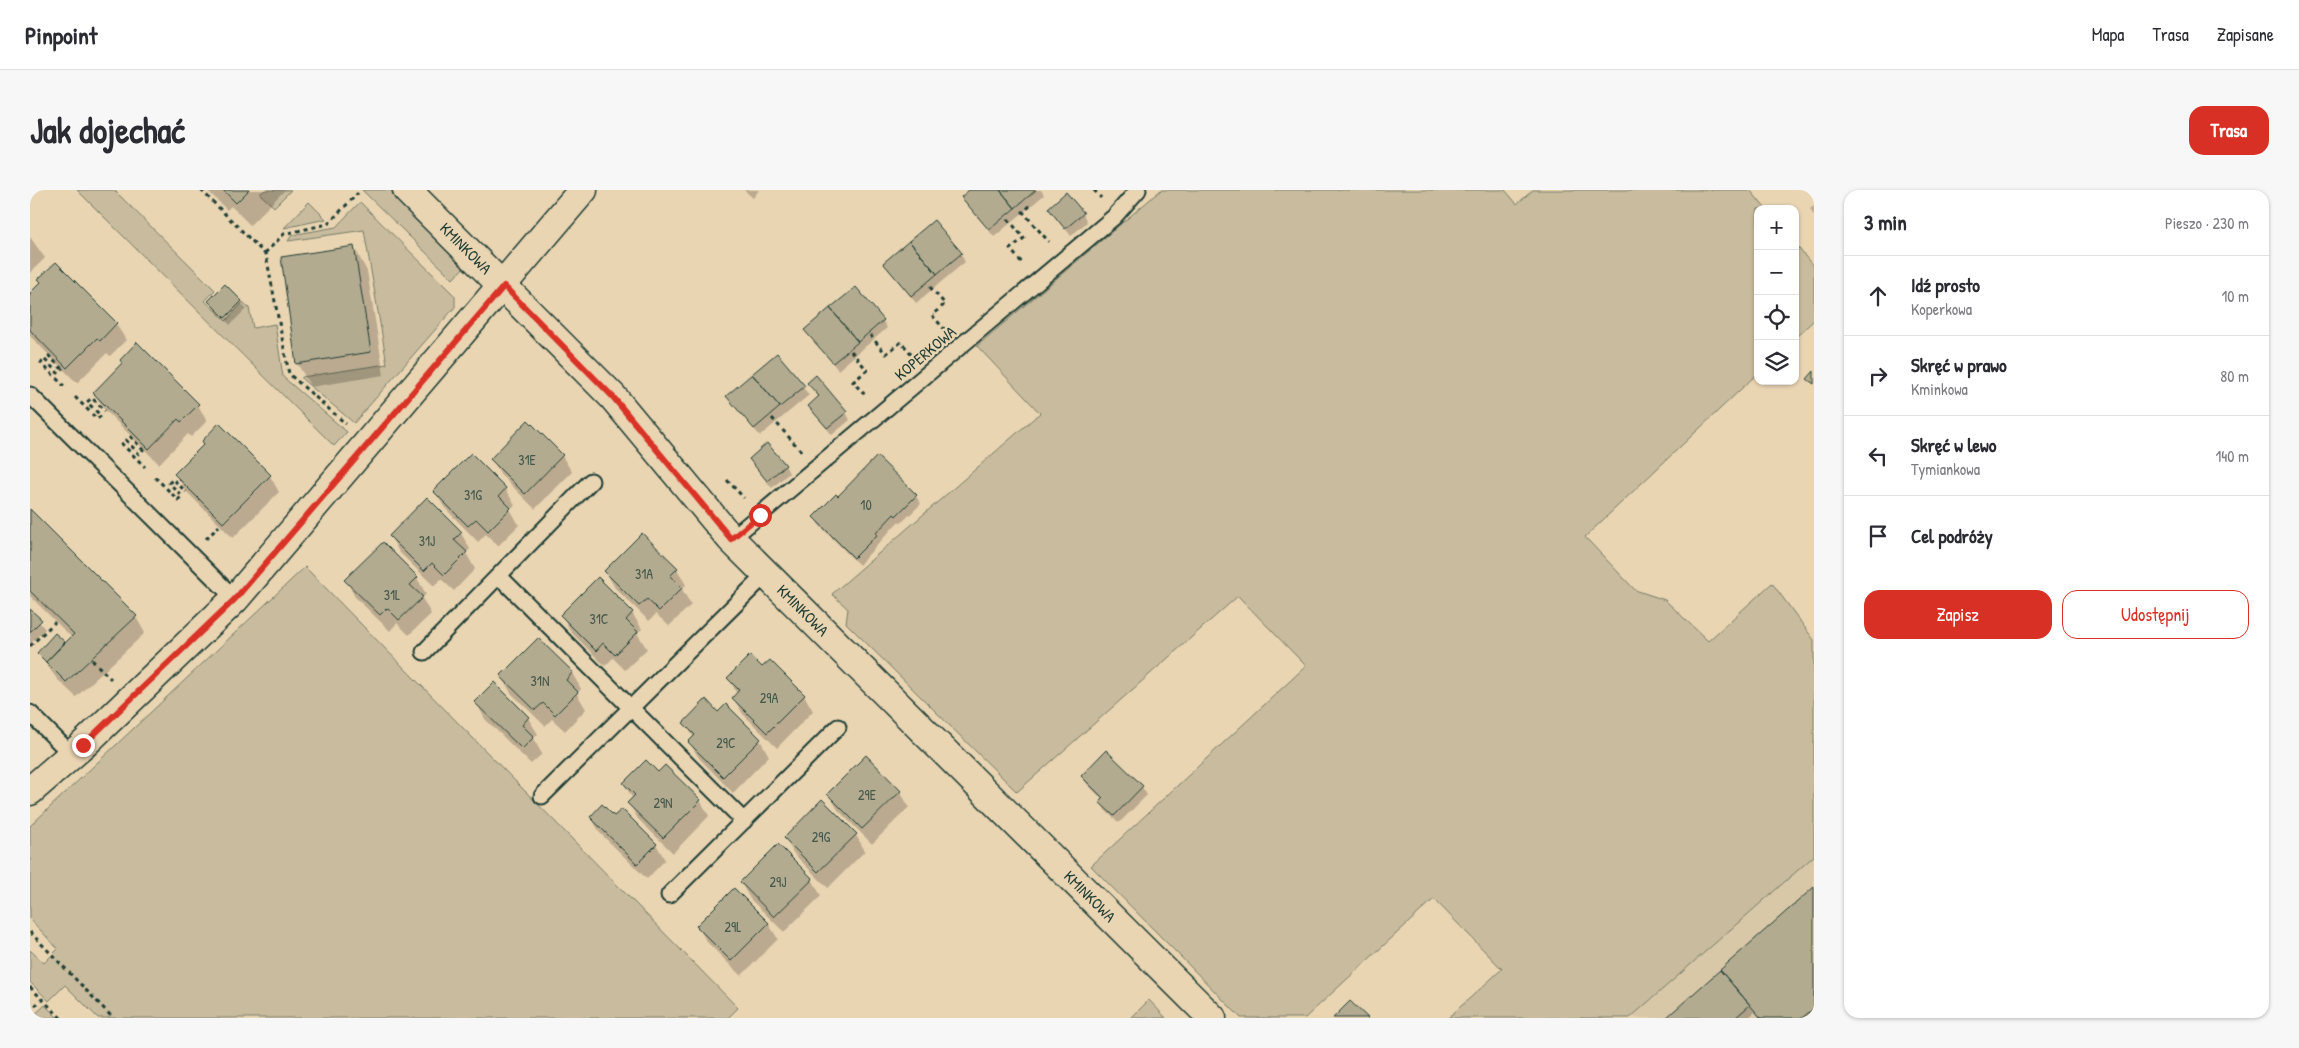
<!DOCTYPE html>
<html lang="pl">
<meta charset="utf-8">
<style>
body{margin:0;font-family:"Patrick Hand",sans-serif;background:#f7f7f7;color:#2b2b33}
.controls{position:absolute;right:15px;top:15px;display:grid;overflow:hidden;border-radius:10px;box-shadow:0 1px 4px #0004}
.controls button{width:45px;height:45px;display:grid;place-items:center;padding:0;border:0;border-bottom:1px solid #e1e1e2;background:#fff;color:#2b2b33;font:25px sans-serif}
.stop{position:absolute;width:15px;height:15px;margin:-11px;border:4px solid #d93025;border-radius:50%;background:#fff}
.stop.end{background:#d93025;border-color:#fff;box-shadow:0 1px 5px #0008}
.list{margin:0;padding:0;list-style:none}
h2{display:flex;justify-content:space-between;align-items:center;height:65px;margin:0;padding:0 20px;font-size:21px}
h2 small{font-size:16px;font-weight:400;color:#7c7c81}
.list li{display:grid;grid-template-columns:32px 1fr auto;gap:15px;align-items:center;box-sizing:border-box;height:80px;padding:0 20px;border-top:1px solid #e1e1e2}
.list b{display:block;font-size:19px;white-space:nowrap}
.list p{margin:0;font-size:16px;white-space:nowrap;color:#7c7c81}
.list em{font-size:16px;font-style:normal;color:#7c7c81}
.actions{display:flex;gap:10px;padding:15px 20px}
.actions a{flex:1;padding:11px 0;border:1px solid #d93025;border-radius:15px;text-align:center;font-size:18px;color:#d93025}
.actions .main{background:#d93025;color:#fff}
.icon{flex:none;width:28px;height:28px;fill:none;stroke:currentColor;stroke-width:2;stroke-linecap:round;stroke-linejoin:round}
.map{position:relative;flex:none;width:1784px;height:828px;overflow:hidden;border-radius:15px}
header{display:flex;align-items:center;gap:30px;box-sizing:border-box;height:70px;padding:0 25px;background:#fff;border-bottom:1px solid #e1e1e2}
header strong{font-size:24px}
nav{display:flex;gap:28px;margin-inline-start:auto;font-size:18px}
.intro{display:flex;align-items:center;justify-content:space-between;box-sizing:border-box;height:120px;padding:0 30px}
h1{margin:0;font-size:35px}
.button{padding:12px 22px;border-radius:15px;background:#d93025;color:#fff;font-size:18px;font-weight:700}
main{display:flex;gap:30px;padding:0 30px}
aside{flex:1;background:#fff;border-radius:15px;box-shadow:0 1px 4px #0004}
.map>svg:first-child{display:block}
</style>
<header>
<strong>Pinpoint</strong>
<nav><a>Mapa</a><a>Trasa</a><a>Zapisane</a></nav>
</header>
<div class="intro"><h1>Jak dojechać</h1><a class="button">Trasa</a></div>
<main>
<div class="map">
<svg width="1784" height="828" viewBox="0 0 1784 828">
<rect width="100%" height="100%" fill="#ead5b3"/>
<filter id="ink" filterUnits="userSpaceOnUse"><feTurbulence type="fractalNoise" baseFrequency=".02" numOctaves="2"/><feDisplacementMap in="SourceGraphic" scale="10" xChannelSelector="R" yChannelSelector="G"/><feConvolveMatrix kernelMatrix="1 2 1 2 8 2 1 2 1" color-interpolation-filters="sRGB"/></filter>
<g filter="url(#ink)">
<path fill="#d9c8a8" d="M1784,666V828H1600L1774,674Z"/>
<path fill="#c9bc9e" stroke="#747c69" d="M47,0H84L183,98L185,100L175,111L196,131L213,112L219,118L223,138L245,134L253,187L317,242L304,256Z
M235,0H261L244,17L230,4Z
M332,0H360L436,75L423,89Z
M1131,0H1475L1487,14L1503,0H1720L1736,19H1728V183L1555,347L1605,400L1635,410L1678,451L1742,393L1784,450V666L1600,828H1418L1472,779L1404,709L1275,828H1211L1061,676L1276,476L1208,406L987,602L816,433L818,419L802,404L1010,223L947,156Z
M279,12L296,29L254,38Z
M330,12L425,106V117L324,233L272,189V187L357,174L334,40L258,51L262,45L306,37Z
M1765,54L1784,77V130L1765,148Z
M275,377L708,818L698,828H68L35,795L19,811L0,792V760L14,773L28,759L0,729V636Z
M1119,810L1136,828H1101Z
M15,815L28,828H1Z"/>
<path fill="#0003" d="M177,0H255L220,35L201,16L197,20Z
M714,0H729L723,8Z
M941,0H1011L1014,5L964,47L933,7Z
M1784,16V26L1780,19Z
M1019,18L1053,24L1057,32L1041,46Z
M0,47L15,68L0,83Z
M324,57L337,81L354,185L281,197L267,173Z
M931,64L935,72L886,113L854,73Z
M26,73L86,134L96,150L80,166L77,163L47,193L0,146V105L12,93Z
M180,111L211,112L216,119L200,135L184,119Z
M853,131L857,138L808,180L776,140Z
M747,165L779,205L730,246L698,207Z
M779,193L816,222L820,230L802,245L780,216L789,208Z
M64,203L168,215L177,231L161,247L158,244L129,274L74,219Z
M498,232L532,266L542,282L505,319L471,285L462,269Z
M720,270L755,275L759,283L742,298Z
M146,284L240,286L249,302L203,348L155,300Z
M475,299L485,315L480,319L489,335L468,356L456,344L448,352L414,317L405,301Z
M886,306L891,314L871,333L869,331L829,375L789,335L784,327L808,308Z
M397,309L431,343L440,359L436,363L445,379L424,401L411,389L404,396L369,362L360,346Z
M0,321L106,427L115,443L46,507L27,489L8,463L34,453L35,455L42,448L0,406Z
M647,379L656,395L652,399L661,415L639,436L626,424L619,431L585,398L576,382Z
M387,388L396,404L392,408L401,424L379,445L367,433L360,441L325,407L316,390Z
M568,389L602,423L612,439L607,443L617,459L595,480L583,468L575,476L541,442L532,425Z
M0,421L15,439L0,454Z
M508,450L542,483L551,499L547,504L556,519L535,541L522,529L515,536L481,503L472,487Z
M732,479L774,505L783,521L747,558L713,524L703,508L707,504L699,488Z
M446,512L498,528L508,544L503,548L512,564L501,574L455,529Z
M696,516L730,550L739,566L703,603L669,568L659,552L664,548L655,533L688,524Z
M1076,562L1112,597L1117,605L1089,633L1075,620L1071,612L1073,610L1057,594L1052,587Z
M628,584L670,610L679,626L643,663L608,629L599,613L603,609L594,594Z
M870,601L879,617L842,654L808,620L799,604Z
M792,611L826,645L835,661L798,698L764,664L755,648Z
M561,627L584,628L626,654L635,670L617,689L570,643Z
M782,689L791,706L754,742L720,709L711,693Z
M1784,699V828H1730L1725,822L1718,828H1638Z
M738,733L748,749L711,786L677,752L667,736Z"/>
<path fill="#b2ab90" stroke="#1f3d34" d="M193,0H219L206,13Z
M939,0H970L985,18L959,40L931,7Z
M970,0H1006L985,18Z
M1036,2L1054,23L1035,39L1018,18Z
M904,30L932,63L907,84L879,51Z
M879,51L907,84L881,106L853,73Z
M324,56L341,162L266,174L251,67Z
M26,72L87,133L70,151L67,148L37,178L0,140V103L11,92L8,89Z
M195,94L212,111L195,128L178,111Z
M826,97L854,130L828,152L800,118Z
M800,118L828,152L803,173L774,140Z
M107,152L169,214L151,232L148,229L119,259L63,203L92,173L90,170Z
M747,163L775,196L750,217L722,184Z
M1784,181V194L1777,189Z
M722,184L750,217L724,239L696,206Z
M786,185L817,222L797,238L778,216L789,206L777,193Z
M498,230L533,265L495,304L460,269Z
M189,233L241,285L193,333L144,284L174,254L172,251Z
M737,253L756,275L737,291L719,269Z
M441,263L476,298L469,306L481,318L458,341L446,329L438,336L403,301Z
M847,266L887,305L866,326L864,324L846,343L847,345L824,368L783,327L806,304L808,306Z
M397,307L432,342L424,350L437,362L414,385L402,373L394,381L359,346Z
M0,319L107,426L36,492L16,472L44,444L0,401Z
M612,343L648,378L640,386L652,398L629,421L617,409L609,416L574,381Z
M353,352L388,387L380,395L393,407L369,430L357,418L350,425L314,390Z
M568,387L603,422L596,430L608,442L585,465L573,453L566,461L530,425Z
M0,419L12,430L0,442Z
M25,443L35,452L16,472L7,463Z
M508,448L543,482L536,490L548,502L525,525L513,513L505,520L470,486Z
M720,465L732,477L740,470L775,505L737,543L702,508L709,500L697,488Z
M464,492L499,527L492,535L504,547L492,559L444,512Z
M676,509L688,522L696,514L731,549L693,587L658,552L665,545L653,533Z
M1076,560L1113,596L1084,626L1069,612L1073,608L1051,586Z
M836,565L871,601L832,639L797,604Z
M616,570L628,582L635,575L671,610L633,648L597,613L605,605L593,593Z
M792,609L827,644L788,682L754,648Z
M572,614L584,626L592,619L627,654L607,674L560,627Z
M748,654L783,689L744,727L710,692Z
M1784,697V818L1772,828H1731L1690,780Z
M704,698L739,733L701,771L666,736Z
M1690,780L1720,815L1705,828H1636Z
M1320,811L1338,828H1303Z"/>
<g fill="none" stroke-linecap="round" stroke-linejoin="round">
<g stroke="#1f3d34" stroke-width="19">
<path id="service" d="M0,205L205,409
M701,349L1084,27L1108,0
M469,386L714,631
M394,462L561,291
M0,523L42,565
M512,606L736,384
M639,705L808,537"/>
</g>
<g stroke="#1f3d34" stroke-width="31">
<path id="minor" d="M377,0L583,207L701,349L1182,828
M0,601L53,555L205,409L553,0"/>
</g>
<path stroke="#1f3d34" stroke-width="3" stroke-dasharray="4 4" stroke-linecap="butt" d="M171,0L236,65L259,184L316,234
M1064,0L1071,8
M1000,16L993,22L1019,52
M978,29L994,48L980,59L993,74
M235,63L254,44L298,34L328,3
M900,97L915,114L902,125L915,140
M840,145L856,164L871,152L884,167
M821,161L837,180L823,192L836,206
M18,165L32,179L28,183L14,169L11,173L34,196
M45,207L67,229L71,226L57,212L62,208L75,221
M742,228L771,261
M100,246L113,260L109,264L96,250L92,254L115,277
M125,287L148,310L152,306L139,293L143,289L156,302
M697,290L714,308
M176,349L189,336
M0,456L25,432
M62,470L81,489
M0,742L83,828
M0,797L31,828
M5,816L12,809"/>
<use href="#service" stroke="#ead5b3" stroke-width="15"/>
<use href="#minor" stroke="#ead5b3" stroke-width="28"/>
</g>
</g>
<g fill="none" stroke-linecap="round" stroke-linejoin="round" filter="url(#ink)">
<path stroke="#d93025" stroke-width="6" d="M53,555L205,409L474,96L583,207L701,349L730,325"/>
</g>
<g text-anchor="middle" stroke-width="5" stroke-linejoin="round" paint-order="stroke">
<g font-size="14" fill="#44584b">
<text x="497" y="275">31E</text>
<text x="443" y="310">31G</text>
<text x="836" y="320">10</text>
<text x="397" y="356">31J</text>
<text x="614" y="389">31A</text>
<text x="362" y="410">31L</text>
<text x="569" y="434">31C</text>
<text x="510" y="496">31N</text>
<text x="739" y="513">29A</text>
<text x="696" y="558">29C</text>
<text x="837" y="610">29E</text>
<text x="633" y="618">29N</text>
<text x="791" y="652">29G</text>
<text x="748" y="697">29J</text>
<text x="703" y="742">29L</text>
</g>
<g font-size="16" fill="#1f3d34" stroke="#ead5b3">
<text transform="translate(436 58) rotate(45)" y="6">KMINKOWA</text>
<text transform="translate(895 163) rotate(-40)" y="6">KOPERKOWA</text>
<text transform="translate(773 420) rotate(45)" y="6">KMINKOWA</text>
<text transform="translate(1060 706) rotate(45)" y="6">KMINKOWA</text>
</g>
</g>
</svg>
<div class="controls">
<button>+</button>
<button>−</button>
<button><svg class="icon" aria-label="locate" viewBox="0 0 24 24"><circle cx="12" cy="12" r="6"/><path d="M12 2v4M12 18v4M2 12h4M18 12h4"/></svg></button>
<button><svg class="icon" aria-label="layers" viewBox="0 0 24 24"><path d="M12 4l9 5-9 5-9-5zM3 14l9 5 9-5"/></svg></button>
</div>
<div class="stop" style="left:730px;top:325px"></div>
<div class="stop end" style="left:53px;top:555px"></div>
</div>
<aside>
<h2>3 min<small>Pieszo · 230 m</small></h2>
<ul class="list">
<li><svg class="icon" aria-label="ahead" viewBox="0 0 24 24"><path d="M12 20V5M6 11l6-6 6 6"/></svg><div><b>Idź prosto</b><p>Koperkowa</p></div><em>10 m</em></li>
<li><svg class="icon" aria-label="right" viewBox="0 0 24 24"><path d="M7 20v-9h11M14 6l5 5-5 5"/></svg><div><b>Skręć w prawo</b><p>Kminkowa</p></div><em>80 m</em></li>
<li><svg class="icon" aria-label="left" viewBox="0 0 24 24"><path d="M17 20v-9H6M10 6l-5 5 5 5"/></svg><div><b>Skręć w lewo</b><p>Tymiankowa</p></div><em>140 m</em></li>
<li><svg class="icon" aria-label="arrive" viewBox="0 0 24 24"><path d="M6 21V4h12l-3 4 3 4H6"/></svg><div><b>Cel podróży</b></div></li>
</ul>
<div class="actions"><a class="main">Zapisz</a><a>Udostępnij</a></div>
</aside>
</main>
